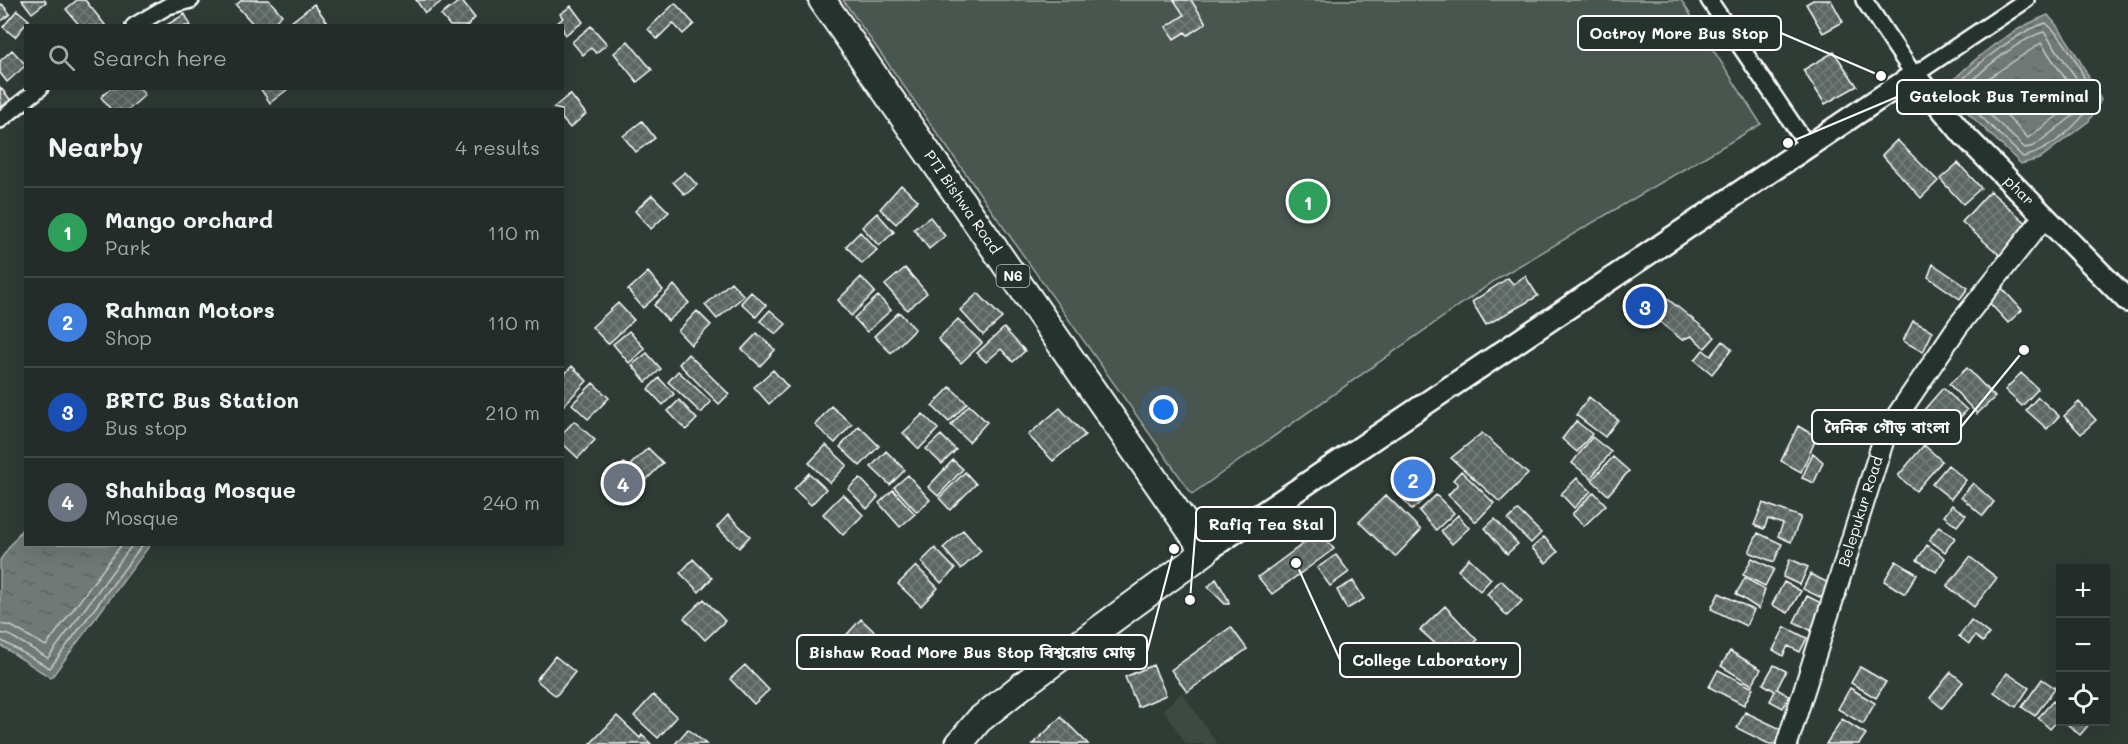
<!DOCTYPE html>
<meta charset="utf-8">
<style>
body{margin:0;font-family:Mali,"Noto Sans Bengali",sans-serif;background:#2f3834;color:#f1f3f6}
.controls{position:absolute;right:18px;bottom:18px;display:grid;overflow:hidden;border-radius:0px;box-shadow:0 6px 24px #0002}
.controls button{width:54px;height:54px;display:grid;place-items:center;padding:0;border:0;border-bottom:2px solid #404845;background:#232c28;color:#f1f3f6;font:30px sans-serif}
.you{position:absolute;left:1164px;top:410px;width:21px;height:21px;margin:-15px;border:4px solid #fff;border-radius:50%;background:#1a73e8;box-shadow:0 0 0 9px #1a73e833}
.badge{display:grid;place-items:center;width:39px;height:39px;border-radius:50%;background:#ff9aa2;color:#fff;font-size:20px;font-weight:700}
.pin{position:absolute;translate:-50% -50%;border:3px solid #fff;box-shadow:0 2px 6px #0006}
.list{margin:0;padding:0;list-style:none}
h2{display:flex;justify-content:space-between;align-items:center;height:78px;margin:0;padding:0 24px;font-size:26px}
h2 small{font-size:20px;font-weight:400;color:#a3a7a8}
.list li{display:grid;grid-template-columns:39px 1fr auto;gap:18px;align-items:center;box-sizing:border-box;height:90px;padding:0 24px;border-top:2px solid #404845}
.list b{display:block;font-size:22px;white-space:nowrap}
.list p{margin:0;font-size:20px;white-space:nowrap;color:#a3a7a8}
.list em{font-size:20px;font-style:normal;color:#a3a7a8}
.icon{flex:none;width:33px;height:33px;fill:none;stroke:currentColor;stroke-width:2;stroke-linecap:round;stroke-linejoin:round}
.map{position:relative;flex:none;width:2128px;height:744px;overflow:hidden}
.search{position:absolute;background:#232c28;box-shadow:0 6px 24px #0002;left:24px;top:24px;width:540px;height:66px;display:flex;align-items:center;gap:15px;box-sizing:border-box;padding:0 21px;border-radius:0px;color:#a3a7a8;font-size:22px}
.panel{position:absolute;background:#232c28;box-shadow:0 6px 24px #0002;left:24px;top:108px;width:540px;height:438px;border-radius:0px}
.map>svg:first-child{display:block}
</style>
<div class="map">
<svg width="2128" height="744" viewBox="0 0 2128 744">
<defs>
<pattern id="water-ripples" width="26" height="14" patternUnits="userSpaceOnUse" patternTransform="scale(1.5)"><rect width="26" height="14" fill="#707975"/><path d="M2 4q2-2 4 0t4 0M15 11q2-2 4 0t4 0" fill="none" stroke="#5e6260"/></pattern>
<pattern id="building-cross-hatch" width="8" height="8" patternUnits="userSpaceOnUse" patternTransform="scale(1.5)"><rect width="8" height="8" fill="#5b6661"/><path d="M0 0l8 8M0 8l8-8" fill="none" stroke="#747d79"/></pattern>
</defs>
<rect width="100%" height="100%" fill="#2f3b35"/>
<filter id="ink" filterUnits="userSpaceOnUse"><feTurbulence type="fractalNoise" baseFrequency=".0167" numOctaves="2"/><feDisplacementMap in="SourceGraphic" scale="12" xChannelSelector="R" yChannelSelector="G"/><feConvolveMatrix kernelMatrix="1 2 1 2 8 2 1 2 1" color-interpolation-filters="sRGB"/></filter>
<g filter="url(#ink)">
<path fill="#3c4842" d="M1182,693L1218,744H1186L1163,709Z"/>
<path fill="#4a544f" stroke="#a4aaa7" stroke-width="1.5" d="M843,0H1681L1761,124L1500,277L1192,494Z"/>
<path fill="url(#water-ripples)" stroke="#a9afac" stroke-width="1.5" d="M2048,15C2071,41 2085,70 2101,100L2089,121L2039,159L2021,164L1966,111L1947,87C1975,57 2010,30 2048,15Z
M25,525L26,544L150,545L51,678L0,645V560Z"/>
<g fill="none" stroke-linecap="round" stroke-linejoin="round">
<path stroke="#c6c9c8" stroke-width="1.5" d="M2046,23C2067,41 2085,74 2093,100C2081,124 2050,151 2023,157L1971,107L1956,87C1974,65 2019,31 2046,23Z
M2044,32L2075,76L2085,100L2078,112L2034,146L2025,148L1976,102L1966,88C1981,69 2022,38 2044,32Z
M2041,43L2067,81L2075,100L2071,106L2028,138L1979,88L1990,77Z
M0,624L11,626L46,646L122,544
M0,633L9,635L48,658L133,544
M0,640L50,668L143,544"/>
</g>
<path fill="url(#building-cross-hatch)" stroke="#fff" stroke-width="1.5" d="M22,0H45L46,2L32,13Z
M77,0H85L106,26H80L66,9Z
M242,0H269L282,15L270,26H255L236,5Z
M416,0H444L425,13Z
M461,0L475,18L467,26H450L441,15Z
M1174,0H1191L1206,23L1188,35L1185,32L1174,39L1166,27L1184,15Z
M1813,0H1831L1843,22L1823,33L1806,4Z
M675,3L694,24L683,34L673,23L657,39L648,29Z
M2,4L10,14L0,22V6Z
M314,4L330,26H292L290,23Z
M571,6L583,22L565,35L562,26L556,24L563,18L560,14Z
M17,10L29,20L15,37L3,27Z
M185,14L191,26H165Z
M591,26L607,44L596,53L591,48L583,55L572,42Z
M628,41L652,70L637,82L614,53Z
M12,50L26,65L7,82L0,73V61Z
M1834,52L1857,86L1825,104L1803,70Z
M0,87L13,103L0,113Z
M111,88H140L145,95L128,110H111L101,97Z
M260,88H288V89L270,103Z
M570,94L586,114L570,128L562,119V110L553,108Z
M642,121L655,138L636,152L623,136Z
M1897,140L1938,181L1921,198L1882,155Z
M1958,163L1981,188L1963,204L1940,179Z
M685,172L697,185L685,195L673,182Z
M901,185L918,200L896,224L880,209Z
M1990,191L2030,226L2003,258L1962,222Z
M652,195L669,212L651,229L635,211Z
M877,213L894,232L879,246L862,227Z
M930,217L945,236L929,249L914,229Z
M860,232L877,250L862,264L846,246Z
M1933,264L1968,288L1960,299L1928,277Z
M905,268L927,293L907,310L885,285Z
M648,272L663,290L643,308L628,290Z
M1525,276L1538,296L1486,325L1472,302L1508,278L1513,284Z
M861,277L875,292L851,316L838,300Z
M731,282L744,296L717,319L705,305Z
M674,285L689,303L668,321L654,305Z
M2000,286L2022,310L2008,323L1986,299Z
M751,292L766,305L756,317L741,303Z
M978,293L1002,318L983,335L960,310Z
M878,296L891,310L867,332L854,318Z
M1664,296L1715,337L1705,348L1691,336L1682,340L1650,314Z
M618,303L634,320L608,344L592,327Z
M770,310L786,324L776,334L760,321Z
M697,311L711,325L691,345L678,331Z
M899,312L915,329L891,353L874,336Z
M958,319L982,343L961,363L938,339Z
M1913,321L1933,331L1923,352L1903,341Z
M1004,328L1025,351L1013,362L1001,349L986,362L977,353Z
M629,331L645,349L629,363L613,344Z
M757,333L775,350L760,366L742,349Z
M1723,341L1732,349L1712,374L1695,360L1703,350L1711,356Z
M647,353L661,369L646,382L632,365Z
M688,354L729,394L719,404L679,364Z
M572,366L587,381L563,406L562,377Z
M1967,368L1995,397L1977,414L1949,384Z
M773,370L788,387L769,404L754,387Z
M678,371L711,402L701,413L668,382Z
M2021,373L2038,389L2022,406L2005,390Z
M659,378L674,394L663,405L648,389Z
M593,383L609,398L588,419L572,404Z
M950,387L967,403L949,422L932,406Z
M1943,388L1967,410L1947,432L1923,411Z
M1589,397L1618,420L1605,437L1576,415Z
M2038,397L2059,416L2047,429L2026,410Z
M679,400L697,419L686,430L668,411Z
M2079,402L2096,420L2081,434L2064,416Z
M969,405L987,422L969,442L951,425Z
M831,406L852,424L835,443L815,425Z
M1060,408L1085,435L1053,461L1028,435Z
M923,414L938,429L919,449L903,433Z
M574,421L595,440L578,458L562,443V434Z
M1576,421L1592,434L1577,452L1562,439Z
M859,426L879,446L860,466L840,447Z
M1798,426L1817,437L1801,472L1781,461Z
M1482,433L1528,474L1500,502L1451,458Z
M941,435L956,450L942,464L926,449Z
M1592,437L1611,452L1591,478L1572,463Z
M826,445L847,465L830,483L809,463Z
M1924,445L1942,461L1916,491L1898,476Z
M648,448L663,463L645,481L630,465Z
M886,451L905,470L890,485L871,467Z
M1813,453L1823,462L1814,483L1802,478Z
M1613,457L1629,471L1608,495L1592,480Z
M953,460L963,469L938,496L928,487Z
M624,463L643,483L622,503L603,483Z
M1948,465L1966,480L1951,499L1932,484Z
M1413,470L1432,492L1412,510L1393,487Z
M1461,471L1494,503L1476,522L1448,495L1458,484L1453,480Z
M965,472L976,484L950,510L939,498Z
M809,473L826,489L811,505L794,489Z
M908,475L930,500L917,512L894,487Z
M860,478L878,497L867,509L848,489Z
M1577,478L1591,491L1574,508L1561,494Z
M1973,483L1994,502L1983,516L1961,497Z
M893,490L915,514L900,527L879,503Z
M1594,492L1606,505L1584,526L1572,514Z
M843,494L863,515L843,535L823,514Z
M1386,495L1421,530L1395,557L1359,522Z
M1436,495L1454,513L1436,530L1419,511Z
M1763,503L1801,517L1791,542L1778,536L1783,524L1768,519L1764,529L1754,525Z
M1952,505L1966,515L1957,526L1944,516Z
M1518,510L1541,533L1531,543L1508,520Z
M728,515L750,536L739,548L717,527Z
M1458,515L1469,528L1452,544L1441,531Z
M1495,519L1518,544L1507,554L1485,528Z
M1939,526L1955,538L1945,552L1929,540Z
M963,530L981,551L961,569L943,548Z
M1319,532L1334,549L1272,594L1258,577Z
M1758,533L1782,544L1774,562L1749,552Z
M1544,537L1558,552L1546,563L1532,548Z
M1927,545L1945,558L1936,572L1917,560Z
M935,548L955,569L941,583L921,562Z
M1336,555L1349,572L1330,586L1317,568Z
M1970,557L1997,578L1974,607L1947,586Z
M1469,558L1491,579L1480,591L1458,570Z
M1752,558L1774,569L1765,586L1743,575Z
M693,559L712,578L699,592L680,573Z
M1790,559L1808,567L1800,585L1783,577Z
M1896,561L1917,574L1905,594L1884,581Z
M916,566L938,588L921,606L898,584Z
M1810,574L1835,586L1828,601L1803,589Z
M1745,578L1765,589L1759,609L1736,594Z
M1216,579L1228,599L1229,604H1225L1208,587Z
M1501,580L1522,601L1507,616L1487,594Z
M1353,581L1364,599L1347,609L1337,590Z
M1784,582L1801,591L1788,613L1772,605Z
M1719,593L1754,610L1746,626L1711,609Z
M1807,596L1829,607L1816,633L1794,622Z
M704,599L725,621L705,640L684,618Z
M1445,606L1477,640L1458,664L1420,630Z
M861,619L877,634L845,667L830,653Z
M1971,620L1989,634L1983,642L1975,636L1969,644L1959,636Z
M1231,627L1247,649L1187,692L1171,670Z
M1785,627L1807,638L1800,652L1788,646L1783,656L1773,650Z
M1730,651L1761,669L1752,685L1721,666Z
M555,656L575,672L556,696L536,680Z
M745,665L769,690L754,704L730,679Z
M1153,665L1166,695L1138,707L1125,677Z
M1774,665L1786,671L1777,689L1789,696L1783,708L1770,701L1775,691L1763,684Z
M1860,667L1886,682L1876,698L1851,683Z
M1718,670L1753,688L1744,705L1709,687Z
M1951,672L1963,682L1942,708L1930,698Z
M2007,673L2029,688L2016,707L1994,692Z
M2042,679L2055,688L2035,716L2022,707Z
M1850,688L1875,703L1863,724L1838,709Z
M653,695L677,717L658,738L634,716Z
M2053,701L2060,707V718L2050,729L2038,718Z
M1745,712L1785,731L1779,744H1769L1737,728Z
M617,716L640,738L642,735L651,744H590Z
M1061,717L1088,744H1033Z
M1842,719L1866,734L1859,744H1826Z
M2069,722H2091L2080,735L2067,724Z
M688,729L706,744H675Z"/>
<g fill="none" stroke-linecap="round" stroke-linejoin="round">
<g stroke="#fff" stroke-width="20">
<path id="minor" d="M1709,0L1809,148
M1864,0L1914,75L2026,0
M134,26L168,6L191,0
M0,120L40,88"/>
</g>
<g stroke="#fff" stroke-width="24">
<g id="tertiary">
<path id="s1" d="M1787,744L1886,432L1958,326L2045,216"/>
</g>
</g>
<g stroke="#fff" stroke-width="26">
<g id="secondary">
<path id="s2" d="M1205,552L1914,75L1963,134L2128,301"/>
</g>
</g>
<g stroke="#fff" stroke-width="30">
<g id="trunk">
<path id="s3" d="M822,0L1205,552L1027,682L979,720L959,744"/>
</g>
</g>
<use href="#minor" stroke="#26332d" stroke-width="15"/>
<use href="#tertiary" stroke="#26332d" stroke-width="20"/>
<use href="#secondary" stroke="#26332d" stroke-width="21"/>
<use href="#trunk" stroke="#26332d" stroke-width="26"/>
</g>
</g>
<g text-anchor="middle" stroke-width="5" stroke-linejoin="round" paint-order="stroke">
<rect fill="#26332d" stroke="#bec2c0" stroke-width="1.5" x="996.5" y="265" width="33" height="22" rx="4.5"/>
<g font-size="14" font-weight="bold" fill="#fff">
<text x="1013" y="281">N6</text>
</g>
<g font-size="15" fill="#fff" stroke="#26332d">
<text dy="5" stroke="none"><textPath href="#s2" startOffset="1011">phar</textPath></text>
<text dy="5" stroke="none"><textPath href="#s3" startOffset="246">PTI Bishwa Road</textPath></text>
<text dy="5" stroke="none"><textPath href="#s1" startOffset="244">Belepukur Road</textPath></text>
</g>
</g>
<path fill="none" stroke="#fff" stroke-width="2" d="M1881 76L1781 33M1788 143L1897 97M2024 350L1961 427M1190 600L1196 524M1174 549L1147 652M1296 563L1340 660"/>
<g fill="#fff" stroke="#26332d" stroke-width="2">
<circle cx="1881" cy="76" r="6"/>
<circle cx="1788" cy="143" r="6"/>
<circle cx="2024" cy="350" r="6"/>
<circle cx="1190" cy="600" r="6"/>
<circle cx="1174" cy="549" r="6"/>
<circle cx="1296" cy="563" r="6"/>
</g>
<g fill="#26332d" stroke="#fff" stroke-width="2">
<rect x="1578" y="16" width="203" height="34" rx="6"/>
<rect x="1897" y="80" width="203" height="34" rx="6"/>
<rect x="1812" y="410" width="149" height="34" rx="6"/>
<rect x="1196" y="507" width="139" height="34" rx="6"/>
<rect x="797" y="635" width="350" height="34" rx="6"/>
<rect x="1340" y="643" width="180" height="34" rx="6"/>
</g>
<g font-size="16" text-anchor="middle" font-weight="bold" fill="#fff">
<text x="1679" y="39">Octroy More Bus Stop</text>
<text x="1999" y="102">Gatelock Bus Terminal</text>
<text x="1887" y="433">দৈনিক গৌড় বাংলা</text>
<text x="1266" y="530">Rafiq Tea Stal</text>
<text x="972" y="658">Bishaw Road More Bus Stop বিশ্বরোড মোড়</text>
<text x="1430" y="666">College Laboratory</text>
</g>
</svg>
<div class="controls">
<button>+</button>
<button>−</button>
<button><svg class="icon" aria-label="locate" viewBox="0 0 24 24"><circle cx="12" cy="12" r="6"/><path d="M12 2v4M12 18v4M2 12h4M18 12h4"/></svg></button>
</div>
<div class="you"></div>
<div class="pin badge" style="left:1308px;top:201px;background:#2e9e5b">1</div>
<div class="pin badge" style="left:1413px;top:479px;background:#3f7fe0">2</div>
<div class="pin badge" style="left:1645px;top:306px;background:#1a4fb4">3</div>
<div class="pin badge" style="left:623px;top:483px;background:#6b7280">4</div>
<div class="search"><svg class="icon" aria-label="search" viewBox="0 0 24 24"><circle cx="10" cy="10" r="6"/><path d="M15 15l6 6"/></svg>Search here</div>
<section class="panel">
<h2>Nearby<small>4 results</small></h2>
<ul class="list">
<li><span class="badge" style="background:#2e9e5b">1</span><div><b>Mango orchard</b><p>Park</p></div><em>110 m</em></li>
<li><span class="badge" style="background:#3f7fe0">2</span><div><b>Rahman Motors</b><p>Shop</p></div><em>110 m</em></li>
<li><span class="badge" style="background:#1a4fb4">3</span><div><b>BRTC Bus Station</b><p>Bus stop</p></div><em>210 m</em></li>
<li><span class="badge" style="background:#6b7280">4</span><div><b>Shahibag Mosque</b><p>Mosque</p></div><em>240 m</em></li>
</ul>
</section>
</div>
